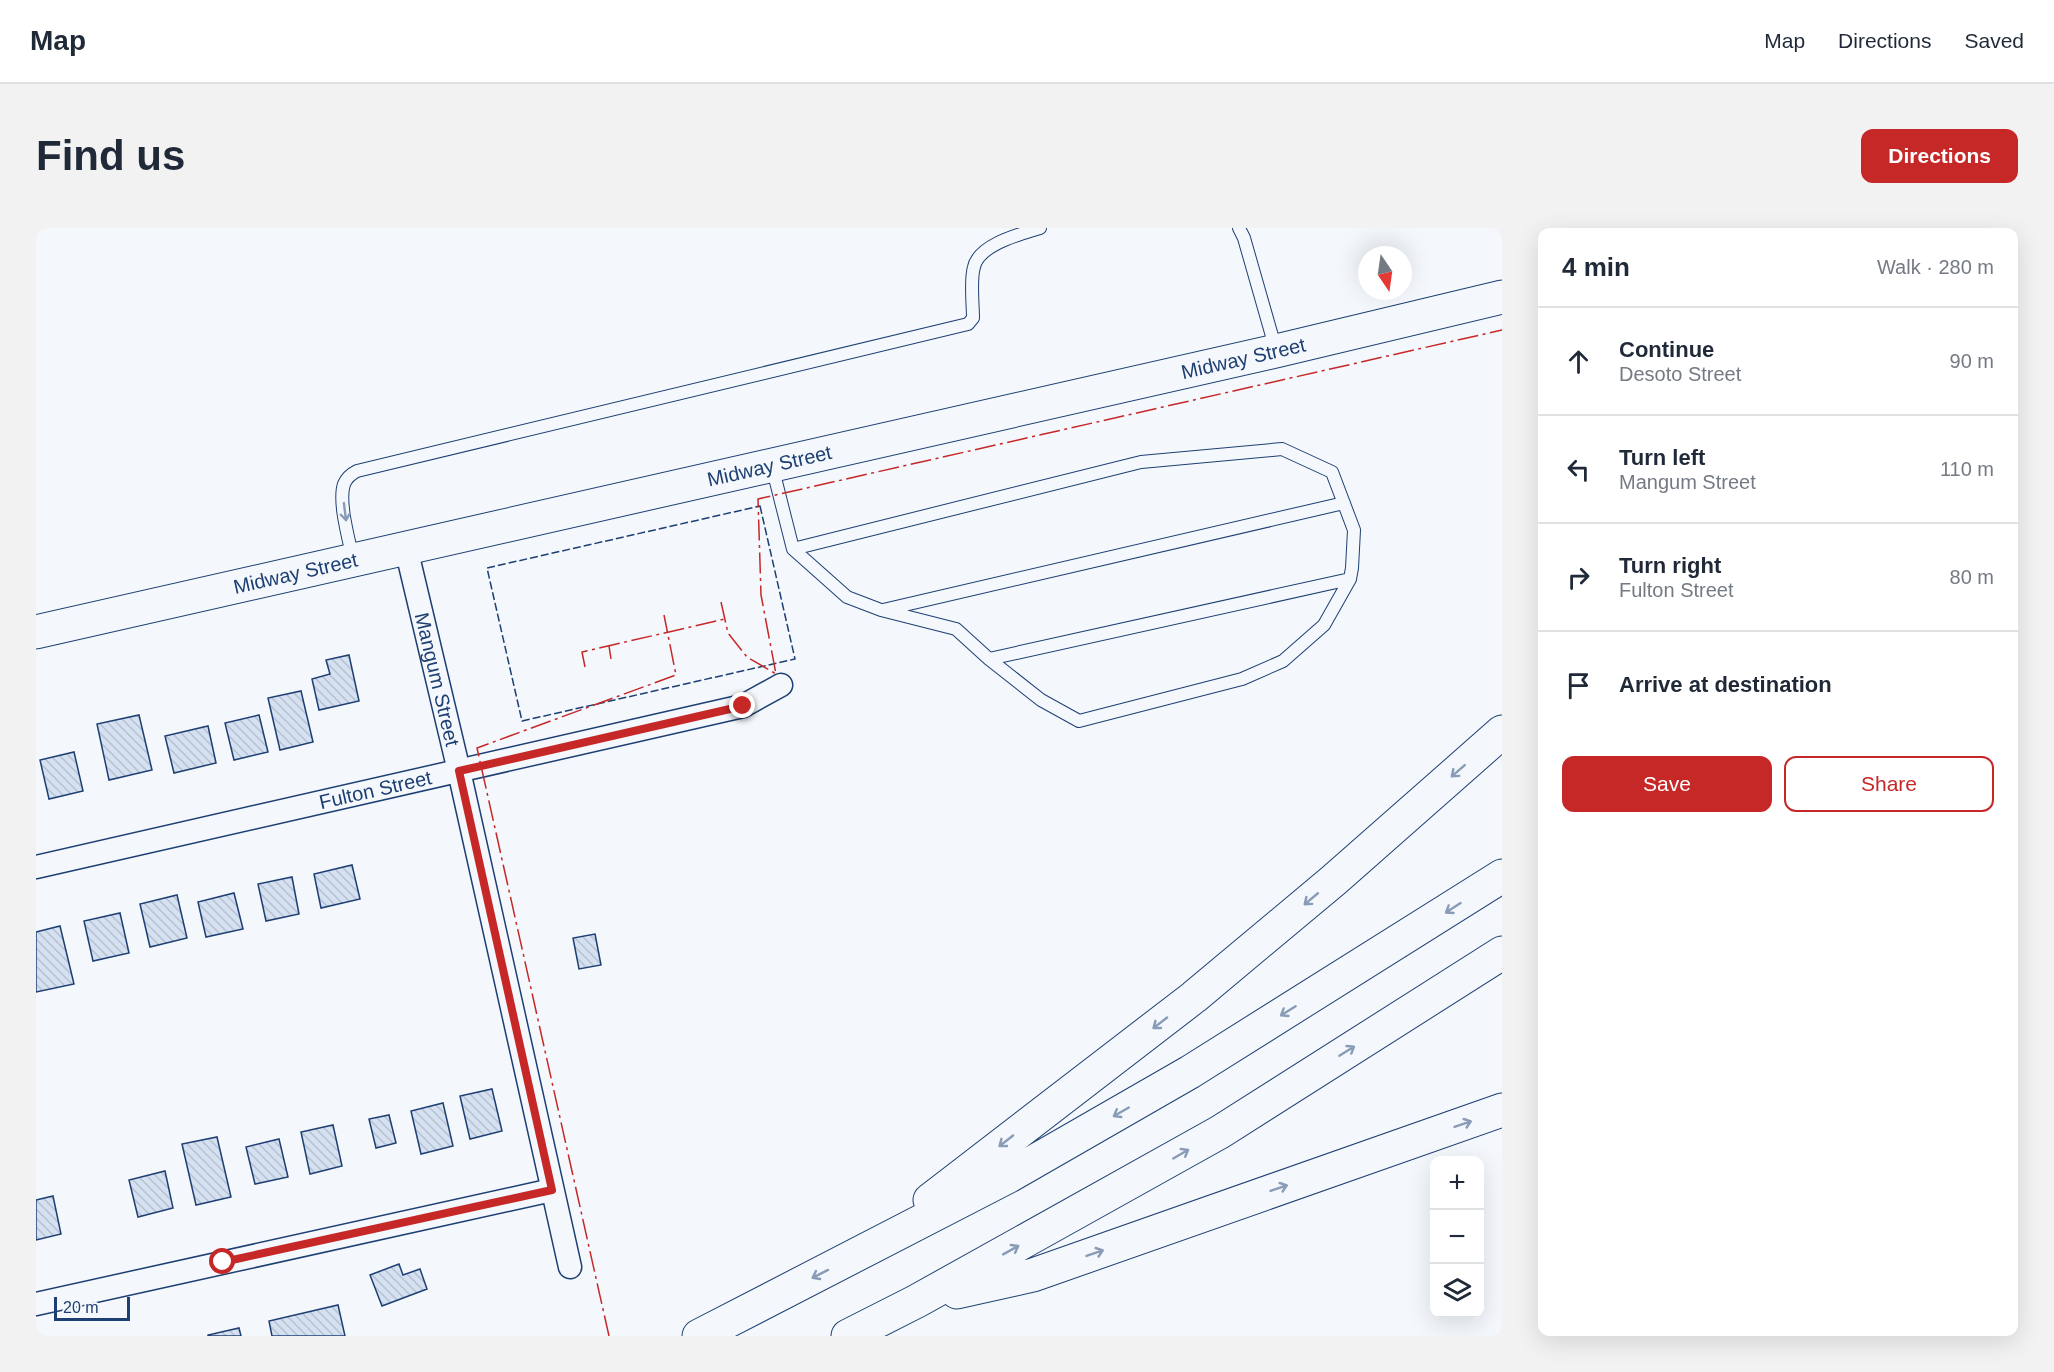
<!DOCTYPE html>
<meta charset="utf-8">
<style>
body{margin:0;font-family:Helvetica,sans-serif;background:#f2f2f3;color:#1f2937}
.controls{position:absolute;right:18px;bottom:18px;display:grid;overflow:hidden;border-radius:12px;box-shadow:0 6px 24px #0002}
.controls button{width:54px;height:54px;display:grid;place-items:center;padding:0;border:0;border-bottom:2px solid #e0e1e3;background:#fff;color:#1f2937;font:30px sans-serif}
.compass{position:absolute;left:1322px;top:18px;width:54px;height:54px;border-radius:50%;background:#fff;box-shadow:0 6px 24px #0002;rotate:167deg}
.scale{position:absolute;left:18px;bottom:15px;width:76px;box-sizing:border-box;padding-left:6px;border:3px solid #1d3f73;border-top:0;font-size:16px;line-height:21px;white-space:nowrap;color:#1d3f73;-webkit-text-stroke:4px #f4f7fb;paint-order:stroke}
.stop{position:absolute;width:18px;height:18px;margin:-14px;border:4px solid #c62828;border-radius:50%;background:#fff}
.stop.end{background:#c62828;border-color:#fff;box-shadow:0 2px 6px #0008}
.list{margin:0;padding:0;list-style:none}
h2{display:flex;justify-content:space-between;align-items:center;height:78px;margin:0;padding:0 24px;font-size:26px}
h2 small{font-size:20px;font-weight:400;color:#747a83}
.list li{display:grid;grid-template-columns:39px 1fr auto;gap:18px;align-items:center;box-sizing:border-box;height:108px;padding:0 24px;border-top:2px solid #e0e1e3}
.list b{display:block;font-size:22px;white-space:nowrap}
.list p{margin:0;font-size:20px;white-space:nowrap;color:#747a83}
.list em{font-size:20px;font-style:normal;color:#747a83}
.actions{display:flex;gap:12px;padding:18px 24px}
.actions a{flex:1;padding:14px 0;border:2px solid #c62828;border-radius:12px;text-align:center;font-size:21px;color:#c62828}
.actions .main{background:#c62828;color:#fff}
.icon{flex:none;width:33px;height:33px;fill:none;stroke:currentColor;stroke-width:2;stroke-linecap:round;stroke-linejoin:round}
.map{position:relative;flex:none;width:1466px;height:1108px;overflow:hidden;border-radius:12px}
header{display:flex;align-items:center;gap:36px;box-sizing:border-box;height:84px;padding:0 30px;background:#fff;border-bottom:2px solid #e0e1e3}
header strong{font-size:28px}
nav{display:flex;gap:33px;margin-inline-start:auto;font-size:21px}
.intro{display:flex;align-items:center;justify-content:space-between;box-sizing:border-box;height:144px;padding:0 36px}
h1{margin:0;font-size:42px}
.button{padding:15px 27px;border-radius:12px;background:#c62828;color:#fff;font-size:21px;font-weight:700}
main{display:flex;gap:36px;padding:0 36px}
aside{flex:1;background:#fff;border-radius:12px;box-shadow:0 6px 24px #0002}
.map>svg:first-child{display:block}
</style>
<header>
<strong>Map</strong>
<nav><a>Map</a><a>Directions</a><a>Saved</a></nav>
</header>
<div class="intro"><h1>Find us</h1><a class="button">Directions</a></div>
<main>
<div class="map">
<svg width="1466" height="1108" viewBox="0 0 1466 1108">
<defs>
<pattern id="building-back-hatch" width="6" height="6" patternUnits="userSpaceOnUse" patternTransform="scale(1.5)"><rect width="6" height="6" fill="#d5e0f0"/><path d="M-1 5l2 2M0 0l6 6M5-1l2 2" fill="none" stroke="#b6c1d1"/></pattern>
</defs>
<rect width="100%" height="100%" fill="#f4f7fb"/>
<path fill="url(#building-back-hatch)" stroke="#1d3f73" stroke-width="1.5" d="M313,427L323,473L283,482L276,451L294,446L290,432Z
M265,463L277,514L244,522L232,470Z
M103,487L116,542L73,552L61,496Z
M223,487L232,524L198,532L189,495Z
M172,498L180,535L138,545L129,508Z
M38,524L47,563L13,571L4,532Z
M316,637L324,671L285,680L278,646Z
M256,649L263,686L230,693L222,656Z
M198,665L207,701L170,709L162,674Z
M141,667L151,710L114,719L104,676Z
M84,685L93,725L57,733L48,693Z
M24,698L38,756L0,764V704Z
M559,706L565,737L543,741L537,710Z
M456,861L466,903L434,911L424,868Z
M407,875L417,918L385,926L375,883Z
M353,887L360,915L340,920L333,891Z
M297,897L306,938L274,946L265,904Z
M181,909L195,969L160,977L146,916Z
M243,911L252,949L219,956L210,919Z
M129,943L137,980L102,989L93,952Z
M17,968L25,1006L0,1012V972Z
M363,1036L367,1047L384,1041L391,1061L346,1078L334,1047Z
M302,1077L309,1108H236L233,1093Z
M203,1100L205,1108H172V1107Z"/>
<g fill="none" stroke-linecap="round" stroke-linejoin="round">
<g stroke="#1d3f73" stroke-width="14">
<path id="lane" d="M1203,0L1208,10L1240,122
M736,238L757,321L811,369L845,382L920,401L953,431L1005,472L1043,493L1206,451L1247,433L1288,397L1314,351L1316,340L1318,302L1296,244L1246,221L1105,234L757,321
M317,331C313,312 302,274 308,256C311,249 315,246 321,243L932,96L937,90C937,76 934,52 938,39C943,16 985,6 1004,0
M847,382L1308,275
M953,431L1314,351"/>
</g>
<g stroke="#1d3f73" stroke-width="25">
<g id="street">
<path id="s1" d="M370,320L423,543L534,1039"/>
<path id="s2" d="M0,639L707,478L745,457"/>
<path d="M0,1076L516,962"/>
</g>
</g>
<g stroke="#1d3f73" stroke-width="35">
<g id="secondary">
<path id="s3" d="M0,404L1240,123L1466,69"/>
</g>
</g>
<g stroke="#1d3f73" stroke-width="35">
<path id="highway" d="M894,972L1158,769L1298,652L1466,504
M921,1064L997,1047L1466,882
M663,1108L973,948L1154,844L1466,648
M812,1108L881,1073L1184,904L1466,725"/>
</g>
<use href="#lane" stroke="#f4f7fb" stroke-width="12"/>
<use href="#street" stroke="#f4f7fb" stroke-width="22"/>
<use href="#secondary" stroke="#f4f7fb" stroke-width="33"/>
<use href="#highway" stroke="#f4f7fb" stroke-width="33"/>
<path stroke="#1d3f73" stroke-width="1.5" stroke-dasharray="8 3" stroke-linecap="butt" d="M724,278L759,431L486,493L451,340Z"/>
<path stroke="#c62828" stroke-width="1.5" stroke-dasharray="21 4.5 3 4.5" stroke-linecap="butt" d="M685,374L692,405L711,429L740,446L725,367L722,271L1466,102
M573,418L575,431
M549,439L546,424L689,391
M573,1108L441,520L640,447L628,387"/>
</g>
<defs><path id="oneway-shaft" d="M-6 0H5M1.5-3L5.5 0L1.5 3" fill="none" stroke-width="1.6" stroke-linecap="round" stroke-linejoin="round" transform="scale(1.5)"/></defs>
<g stroke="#889bb7">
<use href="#oneway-shaft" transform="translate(309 284) rotate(83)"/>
<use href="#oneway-shaft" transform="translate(1422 543) rotate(139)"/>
<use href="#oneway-shaft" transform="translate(1275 671) rotate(140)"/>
<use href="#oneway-shaft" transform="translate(1417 680) rotate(147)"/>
<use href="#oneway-shaft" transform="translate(1252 783) rotate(148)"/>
<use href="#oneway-shaft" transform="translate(1124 795) rotate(142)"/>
<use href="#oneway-shaft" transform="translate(1311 823) rotate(-32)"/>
<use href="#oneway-shaft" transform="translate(1085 884) rotate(150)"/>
<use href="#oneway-shaft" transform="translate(1427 896) rotate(-19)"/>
<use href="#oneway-shaft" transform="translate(970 913) rotate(142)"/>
<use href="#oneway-shaft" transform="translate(1145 926) rotate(-30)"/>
<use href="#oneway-shaft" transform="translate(1243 960) rotate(-19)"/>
<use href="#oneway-shaft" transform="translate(975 1022) rotate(-29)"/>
<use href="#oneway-shaft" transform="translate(1059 1025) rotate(-19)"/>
<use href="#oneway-shaft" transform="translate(784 1046) rotate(153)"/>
</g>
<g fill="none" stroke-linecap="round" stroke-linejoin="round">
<path stroke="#c62828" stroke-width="8" d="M187,1034L516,962L423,543L707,478"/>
</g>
<g text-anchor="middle" stroke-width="4.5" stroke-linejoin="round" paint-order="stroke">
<g font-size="20" fill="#1d3f73" stroke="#f4f7fb">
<text dy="7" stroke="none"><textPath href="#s3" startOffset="1238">Midway Street</textPath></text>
<text dy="7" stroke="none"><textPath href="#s3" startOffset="752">Midway Street</textPath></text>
<text dy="7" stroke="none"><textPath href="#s3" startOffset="266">Midway Street</textPath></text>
<text dy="7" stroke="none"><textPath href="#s1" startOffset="135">Mangum Street</textPath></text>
<text dy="7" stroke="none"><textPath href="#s2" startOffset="348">Fulton Street</textPath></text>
</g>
</g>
</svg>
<div class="controls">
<button>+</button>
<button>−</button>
<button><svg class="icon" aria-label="layers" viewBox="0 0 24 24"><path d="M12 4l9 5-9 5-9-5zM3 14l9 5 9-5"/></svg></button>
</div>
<svg class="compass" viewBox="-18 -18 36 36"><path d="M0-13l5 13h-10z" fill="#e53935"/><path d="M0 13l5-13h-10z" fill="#747a83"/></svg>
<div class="scale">20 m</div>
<div class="stop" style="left:187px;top:1034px"></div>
<div class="stop end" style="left:707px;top:478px"></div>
</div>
<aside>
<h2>4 min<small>Walk · 280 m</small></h2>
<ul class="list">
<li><svg class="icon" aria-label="ahead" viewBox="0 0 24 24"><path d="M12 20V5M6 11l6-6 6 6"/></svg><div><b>Continue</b><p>Desoto Street</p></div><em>90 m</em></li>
<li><svg class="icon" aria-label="left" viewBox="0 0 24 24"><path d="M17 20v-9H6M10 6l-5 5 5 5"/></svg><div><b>Turn left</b><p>Mangum Street</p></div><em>110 m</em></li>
<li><svg class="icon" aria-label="right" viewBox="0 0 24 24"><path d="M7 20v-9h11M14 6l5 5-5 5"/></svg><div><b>Turn right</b><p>Fulton Street</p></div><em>80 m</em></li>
<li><svg class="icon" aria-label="arrive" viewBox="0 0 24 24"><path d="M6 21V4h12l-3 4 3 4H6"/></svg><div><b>Arrive at destination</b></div></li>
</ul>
<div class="actions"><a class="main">Save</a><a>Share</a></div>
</aside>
</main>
